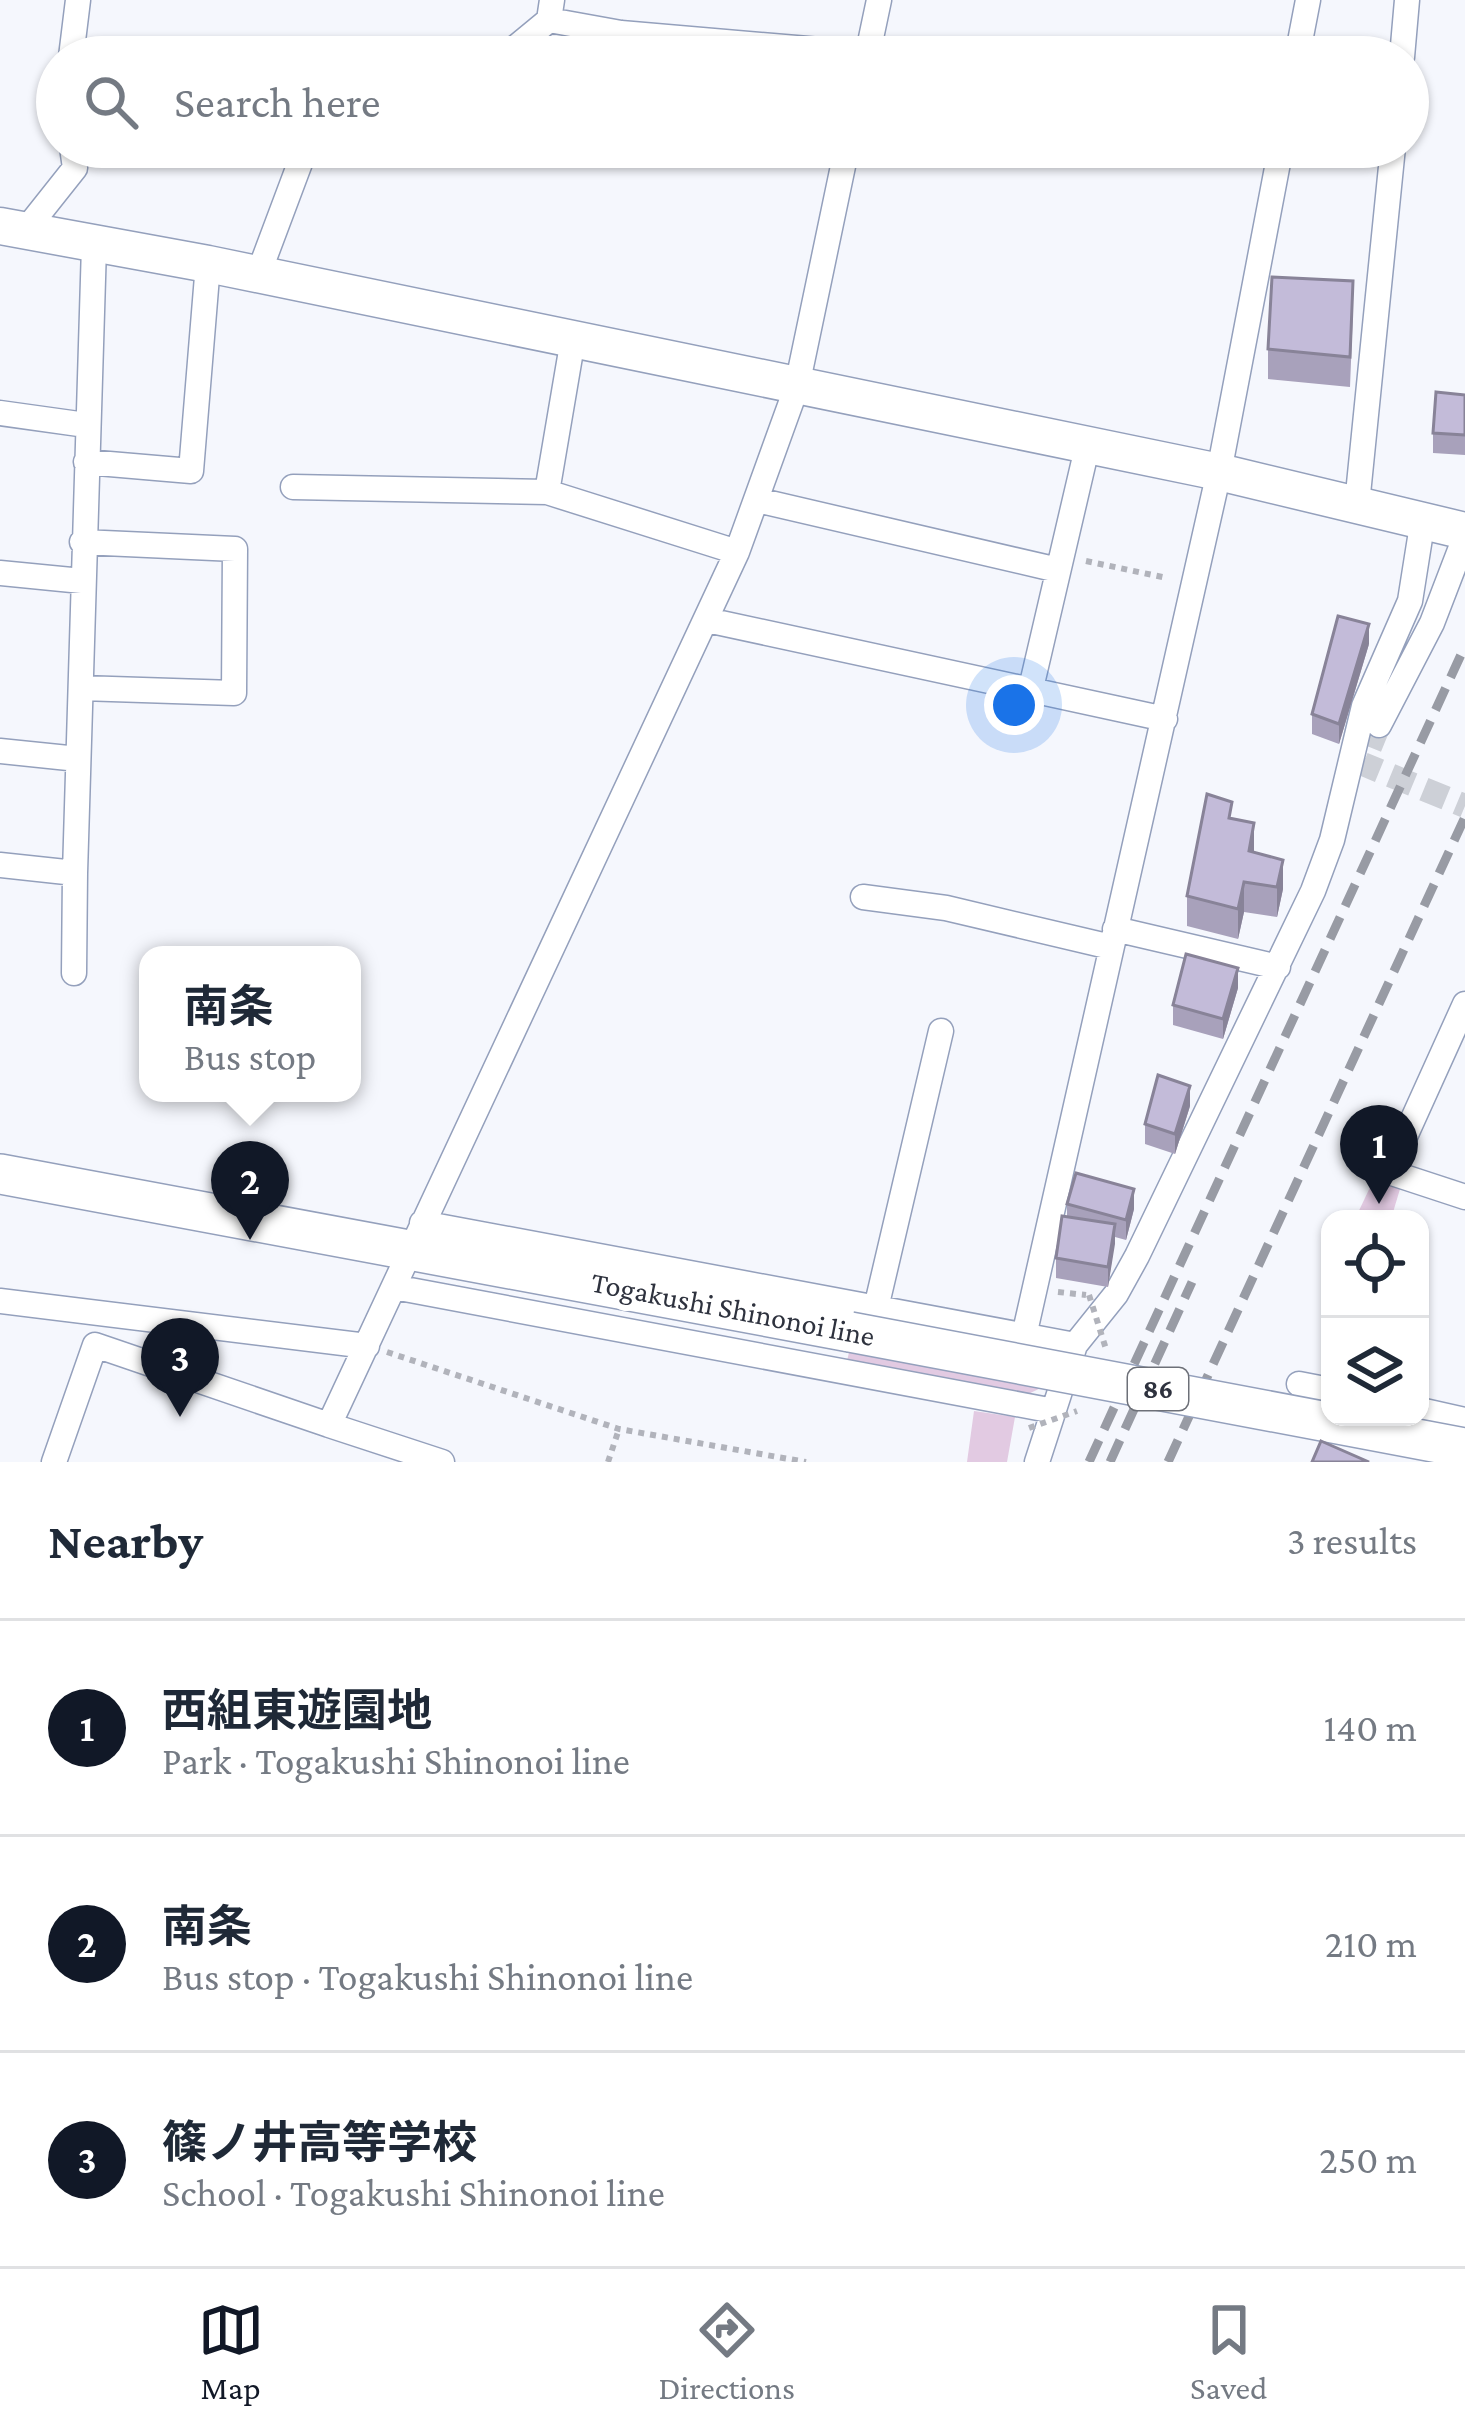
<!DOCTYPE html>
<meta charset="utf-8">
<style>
body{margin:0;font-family:"Crimson Pro","Noto Sans JP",serif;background:#f6f6f7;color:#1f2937}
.controls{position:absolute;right:36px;bottom:36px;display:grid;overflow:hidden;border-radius:24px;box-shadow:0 3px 9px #0004}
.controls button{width:108px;height:108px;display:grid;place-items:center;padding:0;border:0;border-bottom:3px solid #e0e1e3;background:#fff;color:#1f2937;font:60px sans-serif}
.you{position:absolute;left:1014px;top:705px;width:42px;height:42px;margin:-30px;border:9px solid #fff;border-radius:50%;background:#1a73e8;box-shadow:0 0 0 18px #1a73e833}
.badge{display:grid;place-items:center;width:78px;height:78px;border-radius:50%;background:#111827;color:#fff;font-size:39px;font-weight:700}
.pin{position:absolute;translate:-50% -99px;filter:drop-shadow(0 3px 6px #0008)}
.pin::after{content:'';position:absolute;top:63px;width:42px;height:36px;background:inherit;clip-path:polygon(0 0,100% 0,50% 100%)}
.popup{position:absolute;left:139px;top:946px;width:222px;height:156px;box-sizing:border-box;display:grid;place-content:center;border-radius:24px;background:#fff;filter:drop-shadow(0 3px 9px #0005);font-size:39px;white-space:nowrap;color:#747a83}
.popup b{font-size:45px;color:#1f2937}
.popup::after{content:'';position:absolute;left:50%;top:100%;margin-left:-24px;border:24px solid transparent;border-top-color:#fff}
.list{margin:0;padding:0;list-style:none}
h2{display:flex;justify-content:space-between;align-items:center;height:156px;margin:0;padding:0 48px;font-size:51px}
h2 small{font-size:39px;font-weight:400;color:#747a83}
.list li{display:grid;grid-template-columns:78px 1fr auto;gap:36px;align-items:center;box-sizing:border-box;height:216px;padding:0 48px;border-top:3px solid #e0e1e3}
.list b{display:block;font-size:45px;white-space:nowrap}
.list p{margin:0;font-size:39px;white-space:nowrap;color:#747a83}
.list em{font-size:39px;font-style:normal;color:#747a83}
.icon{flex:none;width:66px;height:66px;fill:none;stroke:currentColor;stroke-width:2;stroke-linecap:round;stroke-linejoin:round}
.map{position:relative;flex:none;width:1465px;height:1462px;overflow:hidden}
.search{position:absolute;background:#fff;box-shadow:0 3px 9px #0004;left:36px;right:36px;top:36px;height:132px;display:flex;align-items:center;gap:30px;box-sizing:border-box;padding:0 42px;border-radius:66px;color:#747a83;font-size:45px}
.sheet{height:804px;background:#fff}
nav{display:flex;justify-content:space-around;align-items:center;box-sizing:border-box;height:168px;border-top:3px solid #e0e1e3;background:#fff;font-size:33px;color:#747a83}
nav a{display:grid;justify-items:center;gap:6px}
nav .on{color:#111827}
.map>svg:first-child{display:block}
</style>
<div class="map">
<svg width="1465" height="1462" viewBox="0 0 1465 1462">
<rect width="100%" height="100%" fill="#f5f7fd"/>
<path fill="#e2cae2" d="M1373,1181L1400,1189L1391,1219H1355Z
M858,1314L1043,1387L1026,1395L847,1361Z
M974,1411L1015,1417L1007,1462H967Z"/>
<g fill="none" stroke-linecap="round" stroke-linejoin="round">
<path stroke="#cdd0d7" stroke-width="24" stroke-dasharray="24 12" stroke-linecap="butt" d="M1379,725L1363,764L1465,806"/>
<g stroke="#94a0bc" stroke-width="27">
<path id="street" d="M549,20L621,33L867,54
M71,57L78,0
M504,57L549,20L552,0
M867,57L879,0
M1297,57L1308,0
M1402,57L1407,0
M25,231L75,168L72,147
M258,275L306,147
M0,413L86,425
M86,462L191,471L208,264
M293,487L547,492L737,552
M547,492L573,339
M757,500L1058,570
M1357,504L1393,147
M0,573L82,581
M707,620L1165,719
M81,688L234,693L235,549L82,542
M1031,688L1087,448
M1379,725L1432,623L1465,537
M0,751L78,759
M0,865L75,873L94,246
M863,897L946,908L1111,947
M1115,929L1278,967
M74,973L75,873
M1465,1004L1389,1172L1465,1197
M422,1223L1075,1345
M394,1287L1054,1411
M0,1301L367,1346
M876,1308L941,1031
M1024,1336L1219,472L1281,147
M1299,1384L1330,1390
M1420,1410L1465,1420
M329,1425L442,1462
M54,1462L95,1345L329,1425L737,552L797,386L847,147
M1037,1462L1075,1345L1116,1294L1137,1256L1313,891L1332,840L1364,706L1410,601L1423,519"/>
</g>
<g stroke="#94a0bc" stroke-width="39">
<path id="secondary" d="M0,226L208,264L1219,472L1465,531"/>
</g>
<g stroke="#94a0bc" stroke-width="42">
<path id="primary" d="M0,1174L850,1332"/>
</g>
<path stroke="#b1b3bb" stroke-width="6" stroke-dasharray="6 6" stroke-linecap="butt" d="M1086,561L1167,578
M1058,1292L1086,1295
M387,1352L619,1429L806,1462
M608,1462L619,1429"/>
<use href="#street" stroke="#fff" stroke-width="24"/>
<use href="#secondary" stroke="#fff" stroke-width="36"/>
<use href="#primary" stroke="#fff" stroke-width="39"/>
<path stroke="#989ba4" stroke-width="9" stroke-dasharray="24 12" stroke-linecap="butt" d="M1089,1462L1465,646
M1110,1462L1192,1282
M1168,1462L1465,817"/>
<g stroke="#94a0bc" stroke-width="42" stroke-linecap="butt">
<path id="primary-bridge" d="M850,1332L1465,1448"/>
</g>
<path stroke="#b1b3bb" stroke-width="6" stroke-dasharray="6 6" stroke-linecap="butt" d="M1089,1295L1106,1349
M1029,1428L1077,1411"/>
<use href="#primary-bridge" stroke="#fff" stroke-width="39"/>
</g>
<path fill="#a8a1bb" d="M1353,310L1350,387L1268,379V349Z
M1465,395V455L1433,453V433Z
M1369,644L1339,744L1312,734V714Z
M1232,819L1254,853L1283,889L1277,917L1244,912L1238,939L1187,926V896Z
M1238,988L1223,1039L1173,1025V1005Z
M1190,1106L1175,1154L1145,1144V1124Z
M1067,1204L1134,1209L1126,1240L1115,1237L1108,1287L1056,1278V1258L1067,1217Z"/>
<path fill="#888398" d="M1369,624V644L1339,744V724Z
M1254,823V853L1249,851Z
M1283,860V889L1277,917V887Z
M1244,882V912L1238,939V909Z
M1238,968V988L1223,1039V1019Z
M1190,1086V1106L1175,1154V1134Z
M1134,1189V1209L1126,1240V1220Z
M1115,1224V1244L1108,1287V1267Z"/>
<path fill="#c3bbd9" stroke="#888398" stroke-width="3" d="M1272,277L1353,281L1350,357L1268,349Z
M1436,392L1465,395V435L1433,433Z
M1338,616L1369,624L1339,724L1312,714Z
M1207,794L1232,802L1229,818L1254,823L1249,851L1283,860L1277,887L1244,882L1238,909L1187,896Z
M1186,954L1238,968L1223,1019L1173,1005Z
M1158,1075L1190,1086L1175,1134L1145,1124Z
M1076,1173L1134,1189L1126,1220L1067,1204Z
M1062,1216L1115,1224L1108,1267L1056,1258Z
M1321,1441L1369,1462H1312Z"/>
<g text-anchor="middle" stroke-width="12" stroke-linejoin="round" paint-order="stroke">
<rect fill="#fff" stroke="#6d7078" stroke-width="3" x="1128" y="1368" width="60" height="42" rx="9"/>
<g font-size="27" font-weight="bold" fill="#2e323e">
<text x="1158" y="1398">86</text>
</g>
<g font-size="30" fill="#2e323e" stroke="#fff">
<text transform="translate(733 1309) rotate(11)" y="10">Togakushi Shinonoi line</text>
</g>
</g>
</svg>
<div class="controls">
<button><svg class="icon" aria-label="locate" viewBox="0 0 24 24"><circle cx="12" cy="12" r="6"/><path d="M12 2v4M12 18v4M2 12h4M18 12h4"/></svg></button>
<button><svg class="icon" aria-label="layers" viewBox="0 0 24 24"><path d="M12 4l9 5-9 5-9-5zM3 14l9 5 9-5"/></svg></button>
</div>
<div class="you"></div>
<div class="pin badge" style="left:1379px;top:1204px">1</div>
<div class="pin badge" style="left:250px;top:1240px">2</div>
<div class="popup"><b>南条</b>Bus stop</div>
<div class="pin badge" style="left:180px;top:1417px">3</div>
<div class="search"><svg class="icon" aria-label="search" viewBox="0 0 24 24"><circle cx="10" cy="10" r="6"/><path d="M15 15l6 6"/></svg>Search here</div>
</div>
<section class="sheet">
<h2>Nearby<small>3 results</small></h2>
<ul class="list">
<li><span class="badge">1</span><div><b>西組東遊園地</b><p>Park · Togakushi Shinonoi line</p></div><em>140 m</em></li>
<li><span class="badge">2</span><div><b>南条</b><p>Bus stop · Togakushi Shinonoi line</p></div><em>210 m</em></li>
<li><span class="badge">3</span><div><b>篠ノ井高等学校</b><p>School · Togakushi Shinonoi line</p></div><em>250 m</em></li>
</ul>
</section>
<nav>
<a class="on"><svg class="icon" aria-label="map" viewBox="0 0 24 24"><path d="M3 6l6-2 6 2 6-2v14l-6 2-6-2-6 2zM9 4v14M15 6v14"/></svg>Map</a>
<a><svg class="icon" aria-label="directions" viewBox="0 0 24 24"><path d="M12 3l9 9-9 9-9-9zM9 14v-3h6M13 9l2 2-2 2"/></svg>Directions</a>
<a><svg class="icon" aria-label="saved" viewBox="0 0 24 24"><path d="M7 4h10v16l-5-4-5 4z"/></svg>Saved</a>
</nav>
